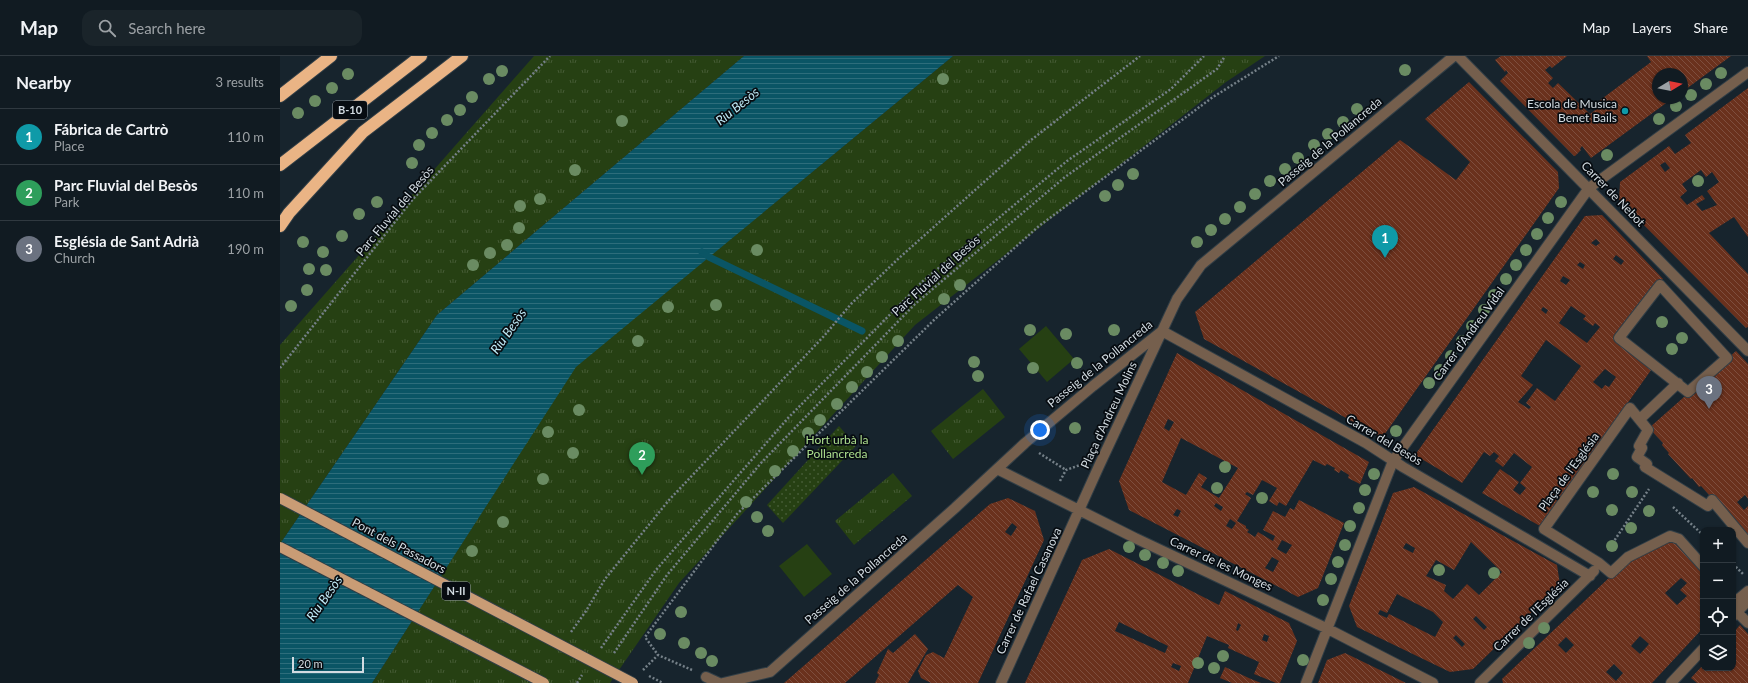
<!DOCTYPE html>
<meta charset="utf-8">
<style>
body{margin:0;font-family:Lato,sans-serif;background:#1a242a;color:#f1f3f6}
.controls{position:absolute;right:12px;bottom:12px;display:grid;overflow:hidden;border-radius:8px;box-shadow:0 1px 3px #0004}
.controls button{width:36px;height:36px;display:grid;place-items:center;padding:0;border:0;border-bottom:1px solid #303940;background:#111b22;color:#f1f3f6;font:20px sans-serif}
.compass{position:absolute;left:1372px;top:12px;width:36px;height:36px;border-radius:50%;background:#111b22;box-shadow:0 1px 3px #0004;rotate:80deg}
.scale{position:absolute;left:12px;bottom:10px;width:72px;box-sizing:border-box;padding-left:4px;border:2px solid #d2dbe1;border-top:0;font-size:11px;line-height:14px;white-space:nowrap;color:#d2dbe1;-webkit-text-stroke:3px #070c11;paint-order:stroke}
.you{position:absolute;left:760px;top:374px;width:14px;height:14px;margin:-10px;border:3px solid #fff;border-radius:50%;background:#1a73e8;box-shadow:0 0 0 6px #1a73e833}
.badge{display:grid;place-items:center;width:26px;height:26px;border-radius:50%;background:#b0aefa;color:#fff;font-size:13px;font-weight:700}
.pin{position:absolute;translate:-50% -33px;filter:drop-shadow(0 1px 2px #0008)}
.pin::after{content:'';position:absolute;top:21px;width:14px;height:12px;background:inherit;clip-path:polygon(0 0,100% 0,50% 100%)}
.list{margin:0;padding:0;list-style:none}
h2{display:flex;justify-content:space-between;align-items:center;height:52px;margin:0;padding:0 16px;font-size:17px}
h2 small{font-size:13px;font-weight:400;color:#9ca1a5}
.list li{display:grid;grid-template-columns:26px 1fr auto;gap:12px;align-items:center;box-sizing:border-box;height:56px;padding:0 16px;border-top:1px solid #303940}
.list b{display:block;font-size:15px;white-space:nowrap}
.list p{margin:0;font-size:13px;white-space:nowrap;color:#9ca1a5}
.list em{font-size:13px;font-style:normal;color:#9ca1a5}
.icon{flex:none;width:22px;height:22px;fill:none;stroke:currentColor;stroke-width:2;stroke-linecap:round;stroke-linejoin:round}
.map{position:relative;flex:none;width:1468px;height:627px;overflow:hidden}
header{display:flex;align-items:center;gap:24px;box-sizing:border-box;height:56px;padding:0 20px;background:#111b22;border-bottom:1px solid #303940}
header strong{font-size:19px}
nav{display:flex;gap:22px;margin-inline-start:auto;font-size:14px}
.search{width:280px;height:36px;background:#1a242a;display:flex;align-items:center;gap:10px;box-sizing:border-box;padding:0 14px;border-radius:12px;color:#9ca1a5;font-size:15px}
main{display:flex}
aside{flex:1;background:#111b22}
.map>svg:first-child{display:block}
</style>
<header>
<strong>Map</strong>
<div class="search"><svg class="icon" aria-label="search" viewBox="0 0 24 24"><circle cx="10" cy="10" r="6"/><path d="M15 15l6 6"/></svg>Search here</div>
<nav><a>Map</a><a>Layers</a><a>Share</a></nav>
</header>
<main>
<aside>
<h2>Nearby<small>3 results</small></h2>
<ul class="list">
<li><span class="badge" style="background:#0f9aa8">1</span><div><b>Fábrica de Cartrò</b><p>Place</p></div><em>110 m</em></li>
<li><span class="badge" style="background:#2e9e5b">2</span><div><b>Parc Fluvial del Besòs</b><p>Park</p></div><em>110 m</em></li>
<li><span class="badge" style="background:#6b7280">3</span><div><b>Església de Sant Adrià</b><p>Church</p></div><em>190 m</em></li>
</ul>
</aside>
<div class="map">
<svg width="1468" height="627" viewBox="0 0 1468 627">
<defs>
<pattern id="grass-tufts" width="24" height="20" patternUnits="userSpaceOnUse"><rect width="24" height="20" fill="#264013"/><path d="M3 7l-1-3M5 7V3M7 7l1-3M15 17l-1-3M17 17v-4M19 17l1-3" fill="none" stroke="#455b35"/></pattern>
<pattern id="garden-dots" width="8" height="8" patternUnits="userSpaceOnUse"><rect width="8" height="8" fill="#264013"/><path d="M2 2h.1M6 6h.1" fill="none" stroke="#455b35" stroke-width="1.8" stroke-linecap="round"/></pattern>
<pattern id="water-rules" width="6" height="5" patternUnits="userSpaceOnUse"><rect width="6" height="5" fill="#0a5565"/><path d="M0 2.5h6" fill="none" stroke="#2d6d7b"/></pattern>
<pattern id="building-back-hatch" width="6" height="6" patternUnits="userSpaceOnUse"><rect width="6" height="6" fill="#6a311d"/><path d="M-1 5l2 2M0 0l6 6M5-1l2 2" fill="none" stroke="#7e4e3e"/></pattern>
</defs>
<rect width="100%" height="100%" fill="#17242d"/>
<path fill="url(#grass-tufts)" d="M254,0H464L157,259L0,488V289Z
M673,0H985L946,26L635,269L399,527L330,627H92L295,311Z
M703,333L725,361L673,403L651,375Z
M613,417L632,440L574,489L555,465Z"/>
<path fill="url(#garden-dots)" d="M559,370L576,390L503,467L487,449Z"/>
<path fill="#264013" d="M766,270L794,303L767,326L739,293Z
M527,488L552,518L524,541L499,510Z"/>
<path fill="url(#water-rules)" d="M464,0H673L296,311L92,627H0V488L157,259Z"/>
<g fill="none" stroke-linecap="round" stroke-linejoin="round">
<path stroke="#0a5565" stroke-width="7" d="M422,196L429,201L582,275"/>
</g>
<path fill="url(#building-back-hatch)" fill-rule="evenodd" d="M1221,0H1287L1272,12L1270,10L1265,14L1273,22L1268,27L1273,32L1278,27L1310,58L1318,52L1315,48L1371,6L1367,0H1451L1402,36V18H1378V42H1393L1311,102L1302,90L1300,93L1301,94L1295,100H1294L1220,25L1228,17L1226,14L1225,16L1215,4Z
M1189,26L1278,116L1279,132L1102,382L924,283L915,256L1120,84L1176,124L1190,106L1145,63Z
M1468,32V181L1454,161L1429,177L1468,218V271L1466,272L1339,144L1340,126L1389,90L1395,98L1411,87L1405,79ZM1385,106L1390,112L1385,116L1380,109ZM1421,114L1426,121L1432,116L1439,126L1427,135L1437,149L1422,155L1416,148L1425,143L1422,139L1407,149L1400,141L1407,135L1402,128Z
M1322,159L1383,223L1337,283L1374,310L1260,470L1202,437L1220,413L1239,426L1233,434L1240,439L1246,432L1240,427L1252,411L1234,397L1223,411L1215,405L1219,400L1214,396L1210,400L1204,396L1182,427L1135,399L1305,160ZM1316,183L1320,187L1316,190L1311,187ZM1336,199L1344,205L1341,209L1333,203ZM1300,206L1305,209L1303,213L1297,209ZM1283,220L1290,224L1286,229L1280,225ZM1291,250L1306,260L1303,263L1313,270L1315,267L1320,271L1307,287L1279,267ZM1263,251L1268,254L1266,258L1261,254ZM1266,284L1301,310L1275,345L1257,332L1246,347L1251,351L1249,353L1238,346L1253,329L1241,320ZM1325,313L1336,321L1329,331L1325,329L1322,333L1313,326Z
M1456,295L1468,308V443L1465,439L1457,446L1464,454L1468,450V482L1421,430L1419,431L1412,422L1411,423L1388,398L1389,397L1382,389L1383,387L1369,372Z
M897,297L1089,406L1080,428L1068,422L1069,419L1061,414L1059,417L1054,414L1055,412L1047,408L1045,410L1033,404L1006,450L999,446L997,450L989,445L997,432L982,424L973,439L967,436L965,438L971,442L957,465L966,470V472L969,474L967,476L975,481L978,476L993,485L995,480L983,474L993,455L1005,461L1010,452L1014,454L1019,444L1064,467L1038,532L1018,541L849,454L839,425ZM888,363L894,366L889,375L884,372ZM901,382L958,412L939,442L921,431L927,422L919,417L906,439L882,426ZM936,447L943,451L941,455L934,450ZM897,453L901,455L898,461L893,459ZM950,463L956,467L952,473L946,470ZM1002,484L1012,489L1006,498L997,493ZM992,501L999,505L993,516L985,512Z
M1134,431L1277,509L1280,529L1193,613L1170,616L1077,571L1069,550L1113,437ZM1191,486L1222,516L1199,539L1187,528L1173,543L1164,535L1166,529L1146,520L1156,504L1174,514ZM1126,487L1135,492L1133,497L1123,492ZM1117,538L1153,556L1163,566L1155,581L1109,558L1107,562L1098,558L1100,554L1107,557ZM1196,560L1207,571L1204,574L1193,563ZM1176,579L1185,588L1182,591L1173,582Z
M728,442L755,455L764,484L698,627H651L641,622L638,615L646,599L653,596L664,602L693,541L678,529L565,627H504L710,448ZM732,467L737,471L731,480L725,476Z
M1387,485H1395L1423,512V572L1372,627H1223L1222,623L1350,502ZM1401,522L1407,527L1400,534L1407,540L1397,549L1385,537ZM1360,580L1369,588L1360,598L1351,590ZM1286,581L1294,589L1286,597L1278,589ZM1334,608L1343,617L1336,625L1326,616Z
M829,493L939,549L945,535L1009,567L1017,585L1000,627H996L974,618L979,606L948,592L949,589L927,580L908,627H745L802,504ZM839,566L888,590L885,597L835,575ZM958,567L961,569L958,575L956,574ZM984,578L989,580L987,586L982,584ZM893,607L901,610L899,615L891,611Z
M1460,569L1468,578V627H1417L1411,622L1423,609V612H1453V577Z
M635,578L648,593L628,627H595L599,619L597,617L608,593L613,597Z
M1065,597L1104,616L1126,627H1038L1047,604Z
M945,611L971,623L981,627H952L940,622Z"/>
<g fill="none" stroke-linecap="round" stroke-linejoin="round">
<g stroke="#313e46" stroke-width="12">
<path id="street" d="M1178,0L1468,295
M1380,229L1447,302L1408,336L1339,282Z
M882,275L1086,387L1123,411L1310,520
M1360,363L1398,327
M717,413L855,482L1048,573L1153,627
M1423,510L1399,483L1390,480L1348,501L1331,517L1319,507L1264,473L1350,352L1368,374L1359,390L1362,392L1357,401L1367,408L1365,411L1428,450L1432,444L1468,487
M1453,542L1456,545L1468,535
M1457,556L1468,567
M1453,560L1468,545
M426,621L439,627
M443,627L490,616L675,452L745,387L813,330L881,276
M721,627L819,410L897,243L921,209L1174,0
M1026,627L1113,405L1309,132L1468,16
M1200,627L1314,515
M1391,627L1423,593"/>
</g>
<g stroke="#313e46" stroke-width="14">
<path id="highway" d="M0,40L51,0
M0,109L141,0
M0,170L9,157L83,76L182,0"/>
</g>
<path stroke="#758088" stroke-width="2.5" stroke-dasharray="2 2" stroke-linecap="butt" d="M0,312L133,143L270,0
M759,397L786,414
M780,425L786,414L800,409
M1393,451L1423,479
M1328,494L1369,433
M1453,508L1464,519
M291,576L306,555L325,523L389,444L544,280L571,248L618,203L751,84L860,0
M321,592L376,514L508,362L643,225L787,105L891,33L924,0
M334,597L387,519L481,407L635,248L785,121L937,13L945,0
M363,614L378,599
M412,614L378,599L365,581L457,458L655,263L759,170L933,41L999,0
M297,627L302,619"/>
<use href="#street" stroke="#755f4d" stroke-width="10"/>
<use href="#highway" stroke="#eab485" stroke-width="12"/>
<g stroke="#313e46" stroke-width="12" stroke-linecap="butt">
<path id="primary-bridge" d="M0,442L353,627
M0,491L264,627"/>
</g>
<path stroke="#758088" stroke-width="2.5" stroke-dasharray="2 2" stroke-linecap="butt" d="M369,620L383,627"/>
<use href="#primary-bridge" stroke="#c99c75" stroke-width="10"/>
</g>
<g fill="#6a8b62">
<circle cx="1125" cy="14" r="6"/>
<circle cx="222" cy="15" r="6"/>
<circle cx="1441" cy="17" r="6"/>
<circle cx="68" cy="18" r="6"/>
<circle cx="209" cy="23" r="6"/>
<circle cx="663" cy="23" r="6"/>
<circle cx="1426" cy="28" r="6"/>
<circle cx="52" cy="32" r="6"/>
<circle cx="1411" cy="39" r="6"/>
<circle cx="192" cy="41" r="6"/>
<circle cx="35" cy="45" r="6"/>
<circle cx="1396" cy="50" r="6"/>
<circle cx="1077" cy="53" r="6"/>
<circle cx="180" cy="54" r="6"/>
<circle cx="18" cy="57" r="6"/>
<circle cx="1379" cy="63" r="6"/>
<circle cx="167" cy="64" r="6"/>
<circle cx="342" cy="65" r="6"/>
<circle cx="1063" cy="66" r="6"/>
<circle cx="152" cy="77" r="6"/>
<circle cx="1048" cy="78" r="6"/>
<circle cx="139" cy="89" r="6"/>
<circle cx="1034" cy="89" r="6"/>
<circle cx="1327" cy="99" r="6"/>
<circle cx="1018" cy="102" r="6"/>
<circle cx="132" cy="107" r="6"/>
<circle cx="1005" cy="113" r="6"/>
<circle cx="295" cy="114" r="6"/>
<circle cx="853" cy="118" r="6"/>
<circle cx="990" cy="125" r="6"/>
<circle cx="1418" cy="125" r="6"/>
<circle cx="838" cy="129" r="6"/>
<circle cx="975" cy="138" r="6"/>
<circle cx="825" cy="140" r="6"/>
<circle cx="260" cy="143" r="6"/>
<circle cx="97" cy="146" r="6"/>
<circle cx="1281" cy="146" r="6"/>
<circle cx="240" cy="150" r="6"/>
<circle cx="960" cy="151" r="6"/>
<circle cx="79" cy="158" r="6"/>
<circle cx="1268" cy="162" r="6"/>
<circle cx="945" cy="163" r="6"/>
<circle cx="239" cy="172" r="6"/>
<circle cx="931" cy="174" r="6"/>
<circle cx="1257" cy="178" r="6"/>
<circle cx="62" cy="180" r="6"/>
<circle cx="23" cy="186" r="6"/>
<circle cx="917" cy="186" r="6"/>
<circle cx="227" cy="189" r="6"/>
<circle cx="477" cy="194" r="6"/>
<circle cx="1246" cy="194" r="6"/>
<circle cx="43" cy="196" r="6"/>
<circle cx="210" cy="197" r="6"/>
<circle cx="193" cy="209" r="6"/>
<circle cx="1236" cy="209" r="6"/>
<circle cx="29" cy="213" r="6"/>
<circle cx="46" cy="214" r="6"/>
<circle cx="1226" cy="223" r="6"/>
<circle cx="680" cy="229" r="6"/>
<circle cx="27" cy="234" r="6"/>
<circle cx="1214" cy="239" r="6"/>
<circle cx="664" cy="243" r="6"/>
<circle cx="436" cy="249" r="6"/>
<circle cx="11" cy="250" r="6"/>
<circle cx="388" cy="251" r="6"/>
<circle cx="1204" cy="254" r="6"/>
<circle cx="1382" cy="266" r="6"/>
<circle cx="1192" cy="270" r="6"/>
<circle cx="750" cy="274" r="6"/>
<circle cx="834" cy="274" r="6"/>
<circle cx="786" cy="278" r="6"/>
<circle cx="1402" cy="282" r="6"/>
<circle cx="358" cy="285" r="6"/>
<circle cx="618" cy="285" r="6"/>
<circle cx="1182" cy="285" r="6"/>
<circle cx="1392" cy="293" r="6"/>
<circle cx="1171" cy="300" r="6"/>
<circle cx="602" cy="301" r="6"/>
<circle cx="694" cy="306" r="6"/>
<circle cx="797" cy="307" r="6"/>
<circle cx="753" cy="312" r="6"/>
<circle cx="1160" cy="314" r="6"/>
<circle cx="587" cy="316" r="6"/>
<circle cx="698" cy="320" r="6"/>
<circle cx="1149" cy="327" r="6"/>
<circle cx="572" cy="331" r="6"/>
<circle cx="557" cy="348" r="6"/>
<circle cx="299" cy="354" r="6"/>
<circle cx="540" cy="364" r="6"/>
<circle cx="795" cy="372" r="6"/>
<circle cx="1116" cy="375" r="6"/>
<circle cx="268" cy="376" r="6"/>
<circle cx="528" cy="377" r="6"/>
<circle cx="513" cy="395" r="6"/>
<circle cx="293" cy="397" r="6"/>
<circle cx="945" cy="411" r="6"/>
<circle cx="495" cy="415" r="6"/>
<circle cx="1094" cy="418" r="6"/>
<circle cx="1333" cy="418" r="6"/>
<circle cx="263" cy="423" r="6"/>
<circle cx="937" cy="432" r="6"/>
<circle cx="1085" cy="434" r="6"/>
<circle cx="1313" cy="436" r="6"/>
<circle cx="1352" cy="436" r="6"/>
<circle cx="982" cy="442" r="6"/>
<circle cx="466" cy="446" r="6"/>
<circle cx="1079" cy="452" r="6"/>
<circle cx="1332" cy="454" r="6"/>
<circle cx="1369" cy="455" r="6"/>
<circle cx="477" cy="461" r="6"/>
<circle cx="223" cy="466" r="6"/>
<circle cx="1070" cy="470" r="6"/>
<circle cx="1351" cy="472" r="6"/>
<circle cx="488" cy="475" r="6"/>
<circle cx="1065" cy="489" r="6"/>
<circle cx="1332" cy="490" r="6"/>
<circle cx="849" cy="491" r="6"/>
<circle cx="192" cy="495" r="6"/>
<circle cx="865" cy="499" r="6"/>
<circle cx="1058" cy="506" r="6"/>
<circle cx="883" cy="507" r="6"/>
<circle cx="1159" cy="514" r="6"/>
<circle cx="898" cy="515" r="6"/>
<circle cx="1214" cy="517" r="6"/>
<circle cx="1051" cy="523" r="6"/>
<circle cx="1043" cy="544" r="6"/>
<circle cx="401" cy="556" r="6"/>
<circle cx="1264" cy="572" r="6"/>
<circle cx="380" cy="578" r="6"/>
<circle cx="404" cy="587" r="6"/>
<circle cx="1249" cy="587" r="6"/>
<circle cx="421" cy="597" r="6"/>
<circle cx="943" cy="600" r="6"/>
<circle cx="1023" cy="604" r="6"/>
<circle cx="432" cy="605" r="6"/>
<circle cx="918" cy="607" r="6"/>
<circle cx="934" cy="612" r="6"/>
</g>
<circle fill="#0f9aa8" stroke="#070c11" stroke-width="1.5" cx="1345" cy="55" r="4"/>
<g text-anchor="middle" stroke-width="3.5" stroke-linejoin="round" paint-order="stroke">
<g fill="#070c11" stroke="#959da3" stroke-width="1">
<rect x="53" y="45" width="34" height="18" rx="3"/>
<rect x="162" y="526" width="28" height="18" rx="3"/>
</g>
<g font-size="11" font-weight="bold" fill="#d2dbe1">
<text x="70" y="58">B-10</text>
<text x="176" y="539">N-II</text>
</g>
<g font-size="12" fill="#d2dbe1" stroke="#070c11" text-anchor="end">
<text x="1337" y="52">Escola de Musica<tspan x="1337" dy="14">Benet Bails</tspan></text>
</g>
<g font-size="12" fill="#d2dbe1" stroke="#070c11">
<text transform="translate(1050 86) rotate(-40)" y="4">Passeig de la Pollancreda</text>
<text transform="translate(1333 138) rotate(46)" y="4">Carrer de Nebot</text>
<text transform="translate(115 155) rotate(-50)" y="4">Parc Fluvial del Besòs</text>
<text transform="translate(656 220) rotate(-42)" y="4">Parc Fluvial del Besòs</text>
<text transform="translate(1189 278) rotate(-54)" y="4">Carrer d'Andreu Vidal</text>
<text transform="translate(820 308) rotate(-39)" y="4">Passeig de la Pollancreda</text>
<text transform="translate(829 359) rotate(-65)" y="4">Plaça d'Andreu Molins</text>
<text transform="translate(1104 384) rotate(31)" y="4">Carrer del Besòs</text>
<text transform="translate(1289 416) rotate(-54)" y="4">Plaça de l'Església</text>
<text transform="translate(119 490) rotate(28)" y="4">Pont dels Passadors</text>
<text transform="translate(941 508) rotate(25)" y="4">Carrer de les Monges</text>
<text transform="translate(576 523) rotate(-41)" y="4">Passeig de la Pollancreda</text>
<text transform="translate(749 535) rotate(-65)" y="4">Carrer de Rafael Casanova</text>
<text transform="translate(1251 559) rotate(-44)" y="4">Carrer de l'Església</text>
</g>
<g font-size="12" fill="#aedf8e" stroke="#070c11">
<text x="557" y="388">Hort urbà la<tspan x="557" dy="14">Pollancreda</tspan></text>
</g>
<g font-size="13" font-style="italic" fill="#bfeaf6" stroke="#070c11">
<text transform="translate(457 50) rotate(-39)" y="5">Riu Besòs</text>
<text transform="translate(228 275) rotate(-55)" y="5">Riu Besòs</text>
<text transform="translate(44 542) rotate(-55)" y="5">Riu Besòs</text>
</g>
</g>
</svg>
<div class="controls">
<button>+</button>
<button>−</button>
<button><svg class="icon" aria-label="locate" viewBox="0 0 24 24"><circle cx="12" cy="12" r="6"/><path d="M12 2v4M12 18v4M2 12h4M18 12h4"/></svg></button>
<button><svg class="icon" aria-label="layers" viewBox="0 0 24 24"><path d="M12 4l9 5-9 5-9-5zM3 14l9 5 9-5"/></svg></button>
</div>
<svg class="compass" viewBox="-18 -18 36 36"><path d="M0-13l5 13h-10z" fill="#e53935"/><path d="M0 13l5-13h-10z" fill="#9ca1a5"/></svg>
<div class="scale">20 m</div>
<div class="you"></div>
<div class="pin badge" style="left:1105px;top:202px;background:#0f9aa8">1</div>
<div class="pin badge" style="left:362px;top:419px;background:#2e9e5b">2</div>
<div class="pin badge" style="left:1429px;top:353px;background:#6b7280">3</div>
</div>
</main>
